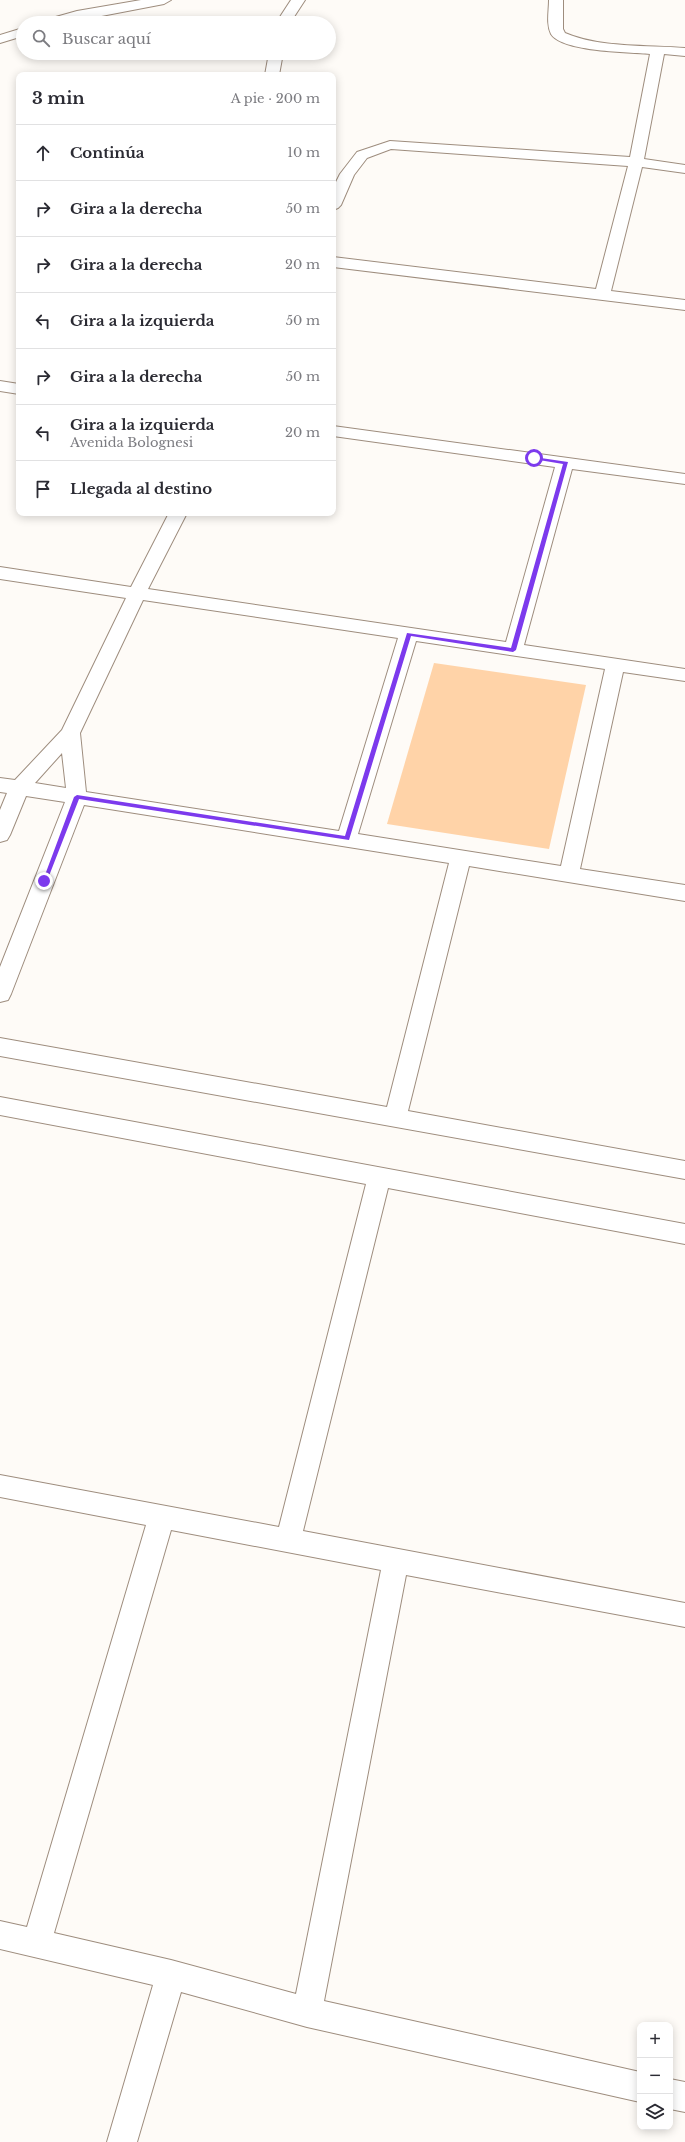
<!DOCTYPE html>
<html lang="es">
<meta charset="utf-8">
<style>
body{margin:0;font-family:"Libre Baskerville",serif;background:#f7f7f7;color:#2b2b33}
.controls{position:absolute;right:12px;bottom:12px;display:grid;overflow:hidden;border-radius:8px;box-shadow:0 2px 10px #0003}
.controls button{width:36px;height:36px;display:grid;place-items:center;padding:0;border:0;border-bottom:1px solid #e1e1e2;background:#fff;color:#2b2b33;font:20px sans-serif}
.stop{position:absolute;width:12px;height:12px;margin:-9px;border:3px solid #7c3aed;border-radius:50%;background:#fff}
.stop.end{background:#7c3aed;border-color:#fff;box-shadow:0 1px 4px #0008}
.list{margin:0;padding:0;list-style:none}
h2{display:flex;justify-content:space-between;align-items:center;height:52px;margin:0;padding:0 16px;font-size:17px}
h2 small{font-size:13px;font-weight:400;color:#7c7c81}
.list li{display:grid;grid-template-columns:26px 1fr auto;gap:12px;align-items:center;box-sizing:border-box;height:56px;padding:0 16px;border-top:1px solid #e1e1e2}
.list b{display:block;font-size:15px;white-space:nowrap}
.list p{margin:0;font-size:13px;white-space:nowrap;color:#7c7c81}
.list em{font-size:13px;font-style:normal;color:#7c7c81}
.icon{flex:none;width:22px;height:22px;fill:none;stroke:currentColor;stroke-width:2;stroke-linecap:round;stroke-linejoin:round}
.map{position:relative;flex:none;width:685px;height:2142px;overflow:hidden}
.search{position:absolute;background:#fff;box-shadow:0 2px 10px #0003;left:16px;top:16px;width:320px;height:44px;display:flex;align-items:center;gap:10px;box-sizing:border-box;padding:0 14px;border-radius:22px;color:#7c7c81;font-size:15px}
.panel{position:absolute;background:#fff;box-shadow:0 2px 10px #0003;left:16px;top:72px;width:320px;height:444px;border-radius:8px}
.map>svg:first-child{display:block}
</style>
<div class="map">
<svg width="685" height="2142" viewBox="0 0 685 2142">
<rect width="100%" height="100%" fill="#fefbf7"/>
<path fill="#ffd3a8" d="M434,663L586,685L549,849L387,824Z"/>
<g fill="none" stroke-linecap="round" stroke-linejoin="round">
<g stroke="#9e8d7e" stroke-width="2">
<path id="minor" d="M141,0H171L164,4L65,23H43L45,20L77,11Z
M291,0H305L290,23H276Z
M549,0H563V29L565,33C599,48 648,45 685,48V56L664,54L644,159L685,165V173L642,167L611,291L685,300V310L333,267V257L596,289L628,166L391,149L367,158L354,175L341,205L338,208L333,210V188L340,174L357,152L390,141L630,157L650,54C630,52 562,52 551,34C546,24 549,11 549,0Z
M23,28V36L0,43V35Z
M269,53H283L279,75H265Z
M0,381L19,384V394L0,391Z
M333,426L685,474V484L572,469L524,645L685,669V681L623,672L580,869L685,885V901L469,866L408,1111L685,1161V1179L0,1056V1038L387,1107L449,863L84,805L11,994L8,1000L0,1002V967L65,802L26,796L10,835L7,840L0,842V810L7,793L0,792V778L15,780L62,730L126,598L0,579V567L131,587L169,513H187L148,589L506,642L555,467L333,436ZM143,600L398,638L339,831L86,792L80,733ZM416,641L605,669L561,866L358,834ZM62,753L66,788L35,783Z
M0,1097L685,1224V1244L388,1188L303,1531L685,1603V1627L406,1575L324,2001L640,2072V2102L307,2027L181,1992L137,2142H107L153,1985L0,1949V1921L27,1927L146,1525L0,1497V1475L279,1527L366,1184L0,1115ZM171,1530L381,1570L296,1994L171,1960L54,1933Z
M670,2079L685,2082V2112L670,2109Z"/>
</g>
<use href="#minor" fill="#fff" fill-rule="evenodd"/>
</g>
<path fill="#7c3aed" d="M534,457L568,462L516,650L513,652L411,636L349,840L79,799L47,881L42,883L74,797L77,795L345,836L407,633L511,648L563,464L533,459Z"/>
</svg>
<div class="controls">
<button>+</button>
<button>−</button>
<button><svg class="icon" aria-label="layers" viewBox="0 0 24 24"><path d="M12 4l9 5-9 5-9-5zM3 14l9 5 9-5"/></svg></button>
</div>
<div class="stop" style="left:534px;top:458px"></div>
<div class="stop end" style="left:44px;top:881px"></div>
<div class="search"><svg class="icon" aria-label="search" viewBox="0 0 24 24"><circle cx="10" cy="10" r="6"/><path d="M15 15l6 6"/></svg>Buscar aquí</div>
<section class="panel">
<h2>3 min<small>A pie · 200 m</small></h2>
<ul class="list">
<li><svg class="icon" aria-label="ahead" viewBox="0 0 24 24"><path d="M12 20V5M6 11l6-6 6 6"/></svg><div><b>Continúa</b></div><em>10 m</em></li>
<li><svg class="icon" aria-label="right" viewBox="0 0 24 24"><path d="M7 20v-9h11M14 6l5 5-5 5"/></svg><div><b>Gira a la derecha</b></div><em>50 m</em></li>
<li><svg class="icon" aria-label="right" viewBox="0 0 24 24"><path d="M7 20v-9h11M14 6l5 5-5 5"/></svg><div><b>Gira a la derecha</b></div><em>20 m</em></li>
<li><svg class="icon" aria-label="left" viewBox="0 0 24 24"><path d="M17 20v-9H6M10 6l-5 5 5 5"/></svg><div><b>Gira a la izquierda</b></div><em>50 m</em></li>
<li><svg class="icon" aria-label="right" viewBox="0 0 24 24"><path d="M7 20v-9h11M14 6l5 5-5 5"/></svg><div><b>Gira a la derecha</b></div><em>50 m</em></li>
<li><svg class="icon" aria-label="left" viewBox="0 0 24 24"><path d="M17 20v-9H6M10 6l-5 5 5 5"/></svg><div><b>Gira a la izquierda</b><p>Avenida Bolognesi</p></div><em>20 m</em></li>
<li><svg class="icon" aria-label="arrive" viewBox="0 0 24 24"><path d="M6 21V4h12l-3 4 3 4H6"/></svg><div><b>Llegada al destino</b></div></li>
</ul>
</section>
</div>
